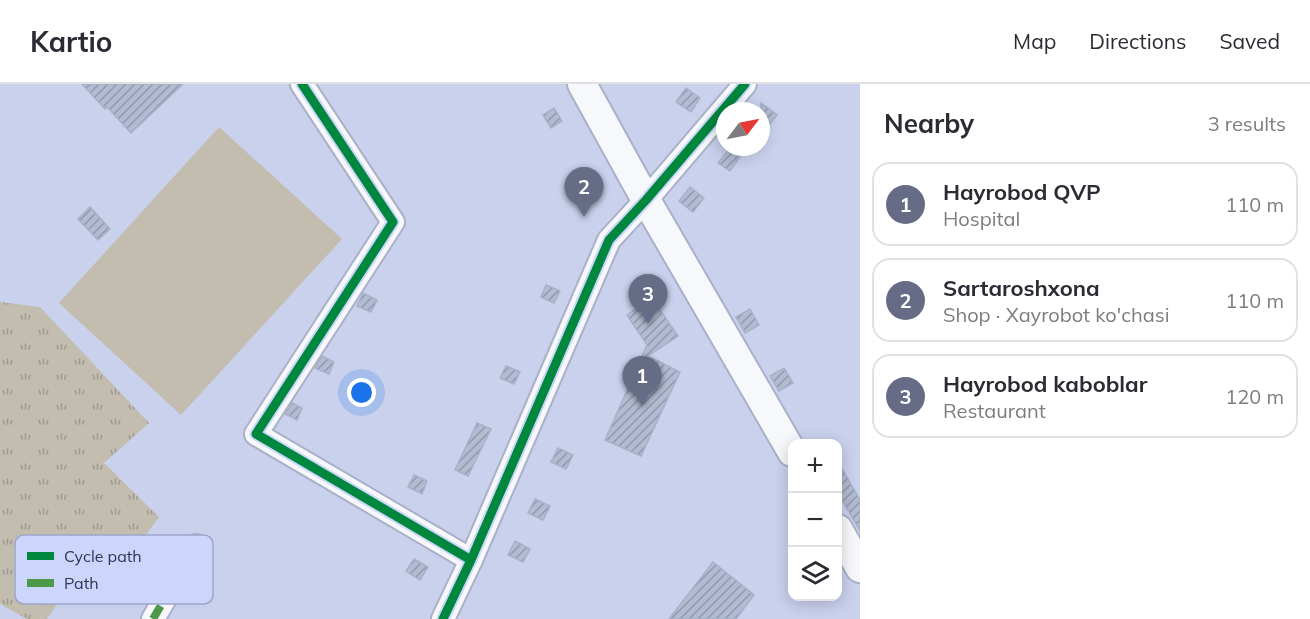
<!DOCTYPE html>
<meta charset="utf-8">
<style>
body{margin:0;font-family:Mulish,sans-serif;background:#f7f7f7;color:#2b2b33}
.controls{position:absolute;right:18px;bottom:18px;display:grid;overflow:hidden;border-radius:12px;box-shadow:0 3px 15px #0003}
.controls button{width:54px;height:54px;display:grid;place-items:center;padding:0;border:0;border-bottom:2px solid #e1e1e2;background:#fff;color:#2b2b33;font:30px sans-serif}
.compass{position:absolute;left:716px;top:18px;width:54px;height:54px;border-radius:50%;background:#fff;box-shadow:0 3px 15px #0003;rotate:58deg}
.you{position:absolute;left:362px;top:309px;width:21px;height:21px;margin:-15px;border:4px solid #fff;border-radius:50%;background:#1a73e8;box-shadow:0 0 0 9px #1a73e833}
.badge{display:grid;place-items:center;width:39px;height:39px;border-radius:50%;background:#666c86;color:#fff;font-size:20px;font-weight:700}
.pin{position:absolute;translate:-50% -50px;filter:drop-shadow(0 2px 3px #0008)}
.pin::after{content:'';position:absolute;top:32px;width:21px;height:18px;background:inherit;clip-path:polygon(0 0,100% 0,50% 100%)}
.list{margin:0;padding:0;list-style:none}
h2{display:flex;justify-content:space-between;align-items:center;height:78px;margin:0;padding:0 24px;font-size:26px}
h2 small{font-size:20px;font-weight:400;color:#7c7c81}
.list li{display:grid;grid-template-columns:39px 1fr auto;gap:18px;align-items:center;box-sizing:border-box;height:84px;margin:0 12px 12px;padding:0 12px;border:2px solid #e1e1e2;border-radius:18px}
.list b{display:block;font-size:22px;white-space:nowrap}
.list p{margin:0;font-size:20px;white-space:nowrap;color:#7c7c81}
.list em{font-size:20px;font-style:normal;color:#7c7c81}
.icon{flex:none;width:33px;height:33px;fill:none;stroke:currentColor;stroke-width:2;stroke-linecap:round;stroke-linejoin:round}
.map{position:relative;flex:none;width:860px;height:535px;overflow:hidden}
header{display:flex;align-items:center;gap:36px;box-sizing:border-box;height:84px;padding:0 30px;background:#fff;border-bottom:2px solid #e1e1e2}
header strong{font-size:28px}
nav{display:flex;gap:33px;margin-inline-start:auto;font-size:21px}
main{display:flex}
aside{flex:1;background:#fff}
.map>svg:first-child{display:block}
</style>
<header>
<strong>Kartio</strong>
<nav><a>Map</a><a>Directions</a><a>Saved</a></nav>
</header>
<main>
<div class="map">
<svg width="860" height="535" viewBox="0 0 860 535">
<defs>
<pattern id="grass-tufts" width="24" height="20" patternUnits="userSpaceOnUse" patternTransform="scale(1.5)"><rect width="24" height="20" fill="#c2bdae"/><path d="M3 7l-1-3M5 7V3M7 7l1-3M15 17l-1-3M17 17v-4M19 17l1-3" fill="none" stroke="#9e9a90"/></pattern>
<pattern id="building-hatch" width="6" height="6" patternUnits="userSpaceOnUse" patternTransform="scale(1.5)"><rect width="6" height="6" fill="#b2bbd2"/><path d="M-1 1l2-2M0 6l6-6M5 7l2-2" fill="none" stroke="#9199ad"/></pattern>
</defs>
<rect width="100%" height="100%" fill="#cad1ed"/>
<path fill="url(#grass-tufts)" d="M0,218L40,223L149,339L104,379L159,433L104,510L75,494L47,535H27L0,520Z"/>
<path fill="#c2bdae" d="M219,43L342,155L181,331L59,219Z"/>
<path fill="url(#building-hatch)" stroke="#a6b2c8" stroke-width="1.5" d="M82,0H183L131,49L107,23L105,25Z
M686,4L700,14L691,28L676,18Z
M761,19L777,31L761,52Z
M554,24L562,37L551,44L543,31Z
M729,65L740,73L730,87L718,79Z
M690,103L704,114L693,128L679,117Z
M90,123L110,145L98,156L78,135Z
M546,201L560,207L554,219L541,213Z
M363,209L377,216L371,228L357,222Z
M652,214L678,252L648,272L680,288L641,372L605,356L647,261L627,231Z
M750,225L759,241L745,249L736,233Z
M322,272L334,278L329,290L315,284Z
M506,282L520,288L514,300L500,294Z
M784,284L793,299L779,307L770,292Z
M292,319L302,324L297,336L285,330Z
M477,339L491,345L468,392L455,386Z
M558,364L573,371L566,385L551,378Z
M837,376L860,416V447L837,407Z
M414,391L427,397L422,410L408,403Z
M535,415L550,422L543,436L528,429Z
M515,457L530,465L523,478L508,471Z
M414,475L428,483L420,496L406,487Z
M713,478L754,511L736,535H669Z"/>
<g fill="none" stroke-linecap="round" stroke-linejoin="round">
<g stroke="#aab0c8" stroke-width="26">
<path id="minor" d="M302,0L393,138L256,350L471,476
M153,535L196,462
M443,535L471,476L609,156L646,116L745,0"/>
</g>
<g stroke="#aab0c8" stroke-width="32">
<path id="major" d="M582,0L646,116L792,368
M838,445L860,484"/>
</g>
<use href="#minor" stroke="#f7f8fc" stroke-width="22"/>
<use href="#major" stroke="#f7f8fc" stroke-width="28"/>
<path stroke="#4e9849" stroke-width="8" stroke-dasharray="15 8" stroke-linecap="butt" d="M153,535L196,462"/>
<g stroke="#ccd6fd" stroke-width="13">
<path id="cycleway" d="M302,0L393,138L256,350L471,476
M443,535L471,476L609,156L646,116L745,0"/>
</g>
<use href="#cycleway" stroke="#00873e" stroke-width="9"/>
</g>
<rect x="15" y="451" width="198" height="69" rx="9" fill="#ccd6fd" stroke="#9da6c9" stroke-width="1.5"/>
<rect x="27" y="468" width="27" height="8" fill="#00873e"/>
<rect x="27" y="495" width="27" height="8" fill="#4e9849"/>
<g font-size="16" fill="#30364f">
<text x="64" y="478">Cycle path</text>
<text x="64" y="505">Path</text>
</g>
</svg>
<div class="controls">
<button>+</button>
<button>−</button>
<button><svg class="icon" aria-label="layers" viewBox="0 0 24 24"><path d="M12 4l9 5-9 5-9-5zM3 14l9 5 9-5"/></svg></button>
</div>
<svg class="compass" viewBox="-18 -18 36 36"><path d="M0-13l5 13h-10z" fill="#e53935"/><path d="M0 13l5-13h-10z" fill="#7c7c81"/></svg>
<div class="you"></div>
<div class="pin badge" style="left:642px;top:322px">1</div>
<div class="pin badge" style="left:584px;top:133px">2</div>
<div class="pin badge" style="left:648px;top:240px">3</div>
</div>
<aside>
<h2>Nearby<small>3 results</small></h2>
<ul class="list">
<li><span class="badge">1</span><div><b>Hayrobod QVP</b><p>Hospital</p></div><em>110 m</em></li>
<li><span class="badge">2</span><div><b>Sartaroshxona</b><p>Shop · Xayrobot ko'chasi</p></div><em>110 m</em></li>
<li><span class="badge">3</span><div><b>Hayrobod kaboblar</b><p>Restaurant</p></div><em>120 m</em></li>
</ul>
</aside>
</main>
